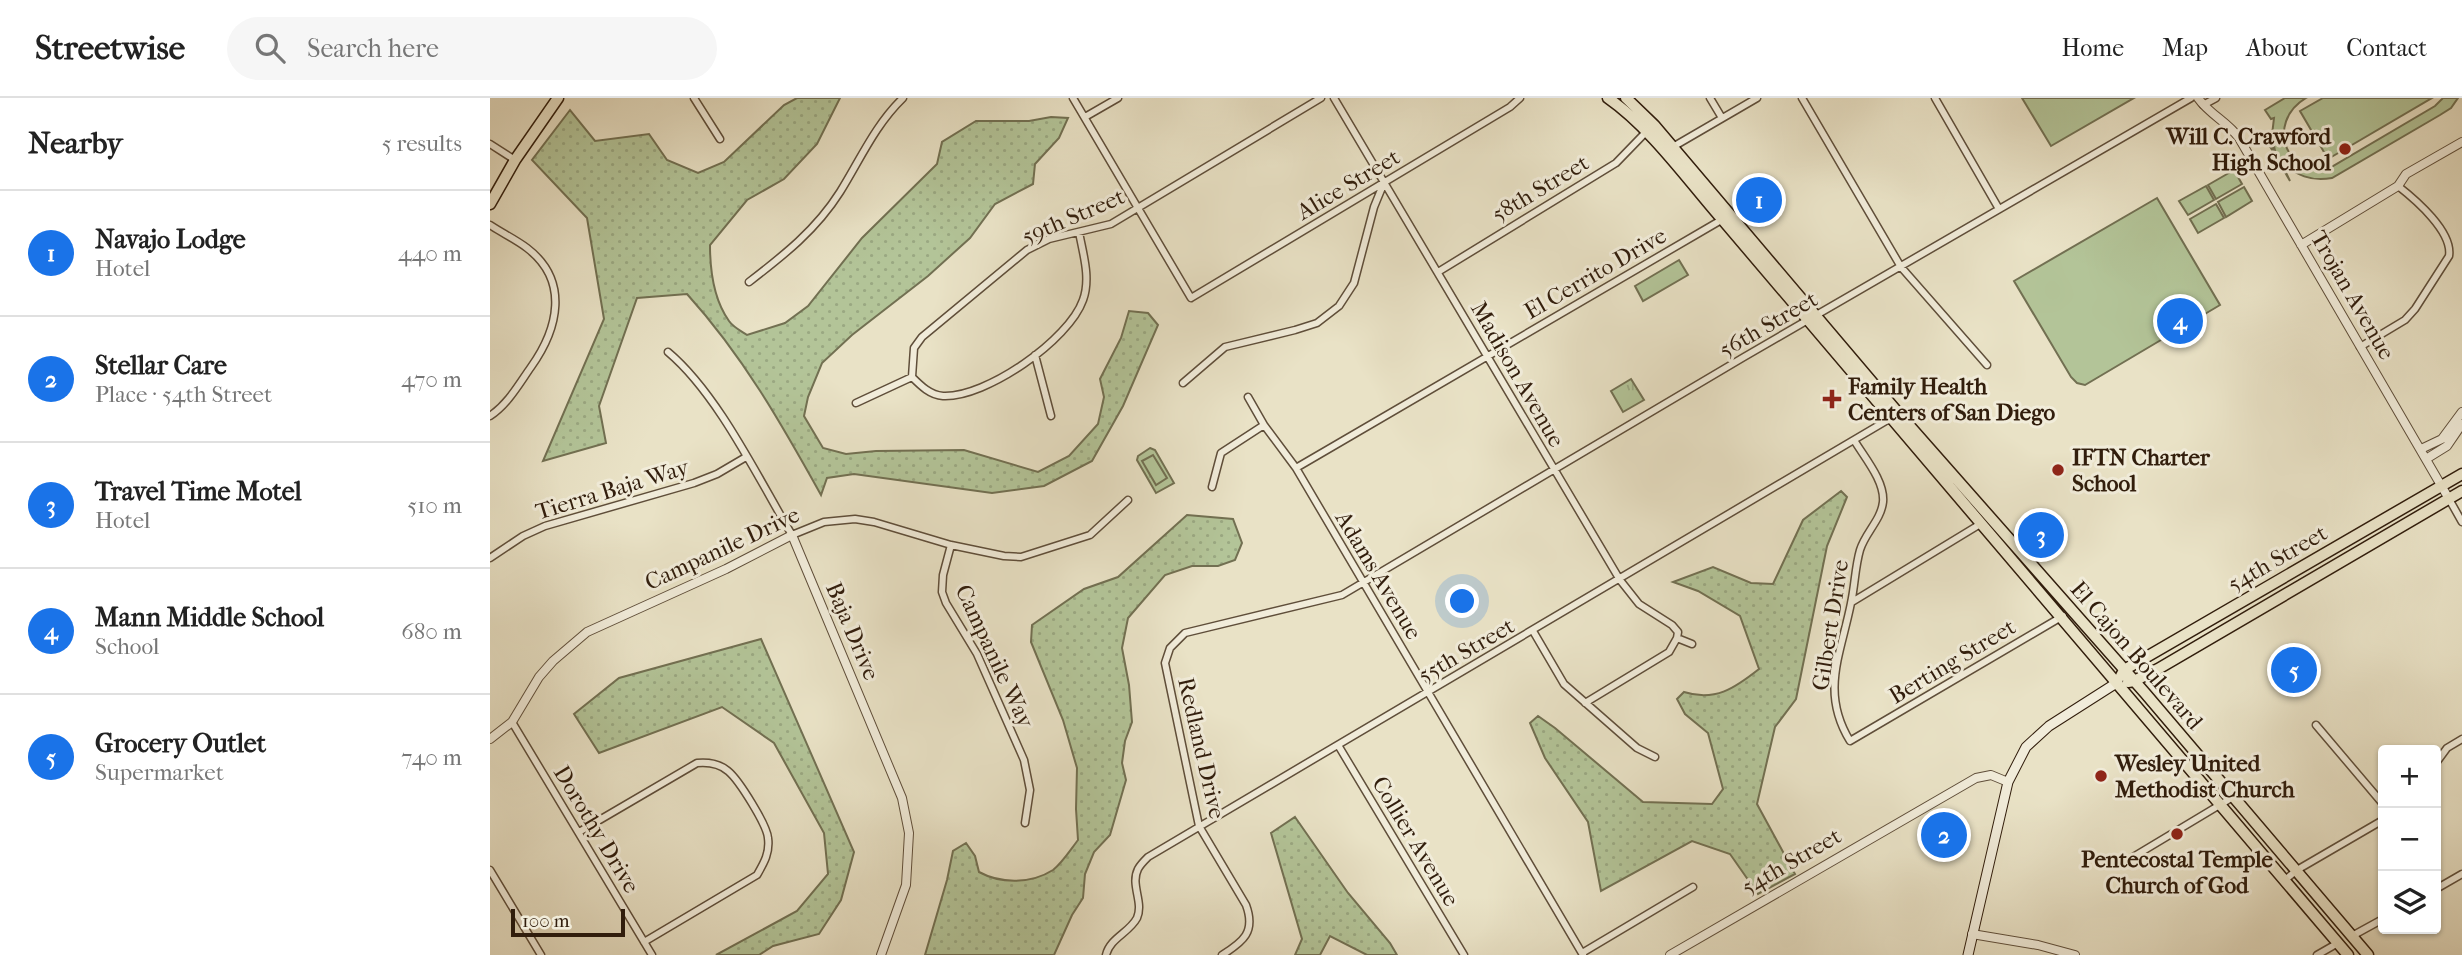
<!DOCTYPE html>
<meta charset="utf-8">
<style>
body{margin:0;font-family:"IM FELL French Canon",serif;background:#f6f6f6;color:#222}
.controls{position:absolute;right:21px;bottom:21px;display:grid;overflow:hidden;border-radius:7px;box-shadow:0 2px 5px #0004}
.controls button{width:63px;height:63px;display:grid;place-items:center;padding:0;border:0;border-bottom:2px solid #e0e0e0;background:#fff;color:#222;font:35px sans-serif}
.scale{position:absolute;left:21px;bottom:18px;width:114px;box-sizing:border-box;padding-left:7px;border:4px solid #311d0c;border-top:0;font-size:19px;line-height:24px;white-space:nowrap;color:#311d0c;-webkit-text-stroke:5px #f1ecda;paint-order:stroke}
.you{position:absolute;left:973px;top:504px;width:24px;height:24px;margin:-18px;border:5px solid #fff;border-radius:50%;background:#1a73e8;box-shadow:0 0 0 10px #1a73e833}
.badge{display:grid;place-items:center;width:46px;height:46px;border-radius:50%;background:#1a73e8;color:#fff;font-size:23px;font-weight:700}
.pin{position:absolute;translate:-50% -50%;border:4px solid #fff;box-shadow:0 2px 7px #0006}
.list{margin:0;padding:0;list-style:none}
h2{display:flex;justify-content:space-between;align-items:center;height:91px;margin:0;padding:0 28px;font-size:30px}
h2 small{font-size:23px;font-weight:400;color:#767676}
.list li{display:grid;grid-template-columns:46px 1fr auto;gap:21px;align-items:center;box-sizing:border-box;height:126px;padding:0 28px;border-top:2px solid #e0e0e0}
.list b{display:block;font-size:26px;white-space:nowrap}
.list p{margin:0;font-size:23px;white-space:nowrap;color:#767676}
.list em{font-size:23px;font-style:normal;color:#767676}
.icon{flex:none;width:38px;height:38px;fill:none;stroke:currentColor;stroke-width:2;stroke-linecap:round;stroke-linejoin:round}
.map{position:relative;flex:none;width:1972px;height:857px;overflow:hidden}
header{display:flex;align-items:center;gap:42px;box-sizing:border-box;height:98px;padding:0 35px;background:#fff;border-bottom:2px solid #e0e0e0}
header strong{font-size:33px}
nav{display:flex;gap:38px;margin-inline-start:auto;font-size:24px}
.search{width:490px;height:63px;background:#f6f6f6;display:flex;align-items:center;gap:18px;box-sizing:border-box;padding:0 24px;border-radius:38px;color:#767676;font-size:26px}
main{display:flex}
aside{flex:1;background:#fff}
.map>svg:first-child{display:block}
</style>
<header>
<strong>Streetwise</strong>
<div class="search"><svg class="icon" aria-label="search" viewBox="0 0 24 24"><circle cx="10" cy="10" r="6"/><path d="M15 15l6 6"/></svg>Search here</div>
<nav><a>Home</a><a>Map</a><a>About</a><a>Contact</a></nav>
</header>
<main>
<aside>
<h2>Nearby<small>5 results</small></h2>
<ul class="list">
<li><span class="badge">1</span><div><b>Navajo Lodge</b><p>Hotel</p></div><em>440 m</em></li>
<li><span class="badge">2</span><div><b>Stellar Care</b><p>Place · 54th Street</p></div><em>470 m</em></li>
<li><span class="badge">3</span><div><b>Travel Time Motel</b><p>Hotel</p></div><em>510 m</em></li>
<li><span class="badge">4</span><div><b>Mann Middle School</b><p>School</p></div><em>680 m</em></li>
<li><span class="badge">5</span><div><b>Grocery Outlet</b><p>Supermarket</p></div><em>740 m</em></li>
</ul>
</aside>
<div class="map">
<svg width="1972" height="857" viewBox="0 0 1972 857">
<defs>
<pattern id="grass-dots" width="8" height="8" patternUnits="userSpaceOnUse" patternTransform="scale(1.75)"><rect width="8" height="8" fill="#b3c498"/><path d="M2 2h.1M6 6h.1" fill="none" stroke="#9aa882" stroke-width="1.8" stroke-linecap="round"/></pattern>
<pattern id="park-tufts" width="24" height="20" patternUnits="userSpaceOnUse" patternTransform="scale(1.75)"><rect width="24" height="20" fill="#b3c498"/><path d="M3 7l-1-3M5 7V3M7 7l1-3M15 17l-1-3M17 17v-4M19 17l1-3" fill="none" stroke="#9aa882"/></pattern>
</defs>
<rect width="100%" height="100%" fill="#e9e2c6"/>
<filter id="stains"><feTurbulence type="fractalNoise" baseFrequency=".00286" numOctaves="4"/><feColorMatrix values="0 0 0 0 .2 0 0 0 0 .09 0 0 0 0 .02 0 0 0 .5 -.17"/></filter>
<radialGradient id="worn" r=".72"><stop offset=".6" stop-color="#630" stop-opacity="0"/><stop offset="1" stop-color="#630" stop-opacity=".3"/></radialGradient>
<path fill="url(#grass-dots)" stroke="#727052" stroke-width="2" d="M307,0H350L327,46L294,81L257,102L220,147C220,172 224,202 239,223C243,229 251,233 257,237L295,225L318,208L372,140L447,66L452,44L486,23H539L561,19L578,20L569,40L545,66L543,86L505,106L480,140L438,178L362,237L332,265L318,299L314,318L333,350L356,356L386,353L474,352L548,374L579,358L608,326L614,299L610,281L631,240L639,213L658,215L668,227L633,308L602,363L554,388L502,395L364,376L337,380L331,397C291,325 253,258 197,196L147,200L109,308L116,345L53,363L114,221L97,120L42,62L80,12L105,43L159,36L177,62L208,75L234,64L294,7Z
M1351,393L1357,399L1337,448L1306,601L1285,629L1267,706L1305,776L1268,796L1240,756L1202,743L1111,793L1098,724L1055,660L1040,625L1048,618L1065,630L1153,704L1222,706L1233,691L1218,635L1195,616L1187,601L1194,594C1225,604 1245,590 1269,571L1250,518L1208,493L1183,484L1223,469L1261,485L1283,486L1313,422Z
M697,417L743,421L752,445L745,462L728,468H702L675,477L638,520L632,550L639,587L642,624L635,643L632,665L636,682L620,737L604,754L595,776L593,800L582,817L564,857H435L457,782L463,753L476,745L485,758L489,774C511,786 541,786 563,772C572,765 581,751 588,742L586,711L587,670L573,622L541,544L542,527L594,491L628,479Z
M271,541L364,754L351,802L329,836L283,848L269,857H226L307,813L338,776L334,735L284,645L232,609L109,655L84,616L129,580Z
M805,719L858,795L900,845L907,857H877L840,838L830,857H805L812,841L781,735Z"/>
<path fill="url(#park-tufts)" stroke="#727052" stroke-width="2" d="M1141,281L1154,302L1133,314L1121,293Z
M660,350L665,352L684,385L666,395L647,362L648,358Z"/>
<path fill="#b3c498" stroke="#727052" stroke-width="2" d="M1532,0H1644L1561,48Z
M1795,0H1816C1774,25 1797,84 1843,68L1945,8L1953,0H1968L1961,10L1950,17L1842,80C1821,84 1806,77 1791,64L1800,83L1774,38L1785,53L1782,37L1784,20L1781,21L1775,12Z
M1833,0H1942L1838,61L1810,13Z
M1744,72L1752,86L1726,101L1718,87Z
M1716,88L1724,102L1698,117L1689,103Z
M1754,89L1762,103L1736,119L1728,104Z
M1667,100L1730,207L1595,287L1587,285L1581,279L1524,183Z
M1726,106L1734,120L1708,135L1700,121Z
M1189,162L1198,177L1153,203L1145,188Z
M663,357L677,380L666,387L652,363Z"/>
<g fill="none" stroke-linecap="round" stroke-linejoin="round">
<g stroke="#5f4e3a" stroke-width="9">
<path id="minor" d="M204,0L230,41
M583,0L701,200L1020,9L1030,0
M844,0L1130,482L1149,506L1182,527L1188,534L1187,540L1202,546
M1220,0L1232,20
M1312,0L1411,169L1497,267
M1445,0L1509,111
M1713,7L1726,0
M595,19L628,0
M0,46L25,62
M1181,50L1267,0
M0,127C12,135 25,141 37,150C80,183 68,231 41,269C29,286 18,306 0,318
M948,174L1126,65L1157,33
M259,184C294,157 326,132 350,94C370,62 385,27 413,0
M1870,249L1915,222L1925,211L1959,158C1963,134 1926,102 1908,88
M178,254C228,296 268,380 302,437L334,424L365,421L384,424L461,447L514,458L531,459L600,437L638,402
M545,257L561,318
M422,279L424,250L432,239L537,152L559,141L621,126L831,0
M422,279C431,288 440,297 453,298C496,300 579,242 593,202C601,180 593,156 589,134
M693,285L735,249L805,232L827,225L849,208L864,185L884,109L893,87
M758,299L774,327L806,370L1093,857
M366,305L422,279
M1364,342C1374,359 1395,383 1393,404C1391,422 1375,435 1370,452C1365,469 1365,487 1361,505C1351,556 1330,594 1360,643L1573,518
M806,370L1233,121
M722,389L731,355L774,327
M1959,401L1972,424
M461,447L453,477L452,494L456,505L487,556L534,662L540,692L535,725
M0,460L33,438L55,428L204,385L227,376L256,359
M1362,504L1492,425
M1043,533L1074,586L1147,650L1165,659
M1095,605L1179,554L1187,540
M22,624L162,857
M1826,627L1893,706
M848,647L974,857
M1946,665L1957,650L1972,641
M89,734L207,665C218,664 230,666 238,673C249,682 277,727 278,740C280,755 274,765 267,777L154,844
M1633,765L1743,699
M0,772L51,857
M1795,782L1807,772L1893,722
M1946,791L1972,776
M1862,838L1893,821
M1092,855L1203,789
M616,857C620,840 639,835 647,820C654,804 640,787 648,771C650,767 655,762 658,759L1401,320
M732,857C753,844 766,834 756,807L709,728L675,565L680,550L695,535L852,497L1254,259L1701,0
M1827,857L1848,845"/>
</g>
<g stroke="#5f4e3a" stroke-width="10">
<path id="tertiary" d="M1708,0C1720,17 1738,24 1749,40L1959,401
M1811,147L1908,88L1916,76L1972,44
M1931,351L1952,341L1972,314
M1936,361L1957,348L1972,326
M0,641L22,624L49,579L63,563L97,534L236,471L302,437L412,700L419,735L416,787L391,857
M1482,836L1548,847L1585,857
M1180,857L1486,680L1501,677L1518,684"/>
</g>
<g stroke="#311d0c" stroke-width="11">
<path id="secondary" d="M1478,857L1518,684L1536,649L1559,628L1628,584"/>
</g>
<g stroke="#311d0c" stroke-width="13">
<path id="primary" d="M1118,0C1161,30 1197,81 1232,121L1858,857
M1136,0L1164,27L1409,316L1655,595L1878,857
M0,106L25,62L68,0
M1631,578L1634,572L1972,376
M1638,584L1644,583L1668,571L1972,393"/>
</g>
<use href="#minor" stroke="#f1ecda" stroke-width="6"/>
<use href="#tertiary" stroke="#f1ecda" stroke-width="8"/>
<use href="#secondary" stroke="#f1ecda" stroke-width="9"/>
<use href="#primary" stroke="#e9e2c6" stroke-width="10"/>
</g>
<g fill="#8f2418" stroke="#f1ecda" stroke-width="2.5">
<circle cx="1855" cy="51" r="7"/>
<path d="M1338.5 290.5h7v7h7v7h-7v7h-7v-7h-7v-7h7z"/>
<circle cx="1568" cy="372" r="7"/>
<circle cx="1611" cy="678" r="7"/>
<circle cx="1687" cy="736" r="7"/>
</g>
<g text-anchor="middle" stroke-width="6" stroke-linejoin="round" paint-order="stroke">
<g font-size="23" font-weight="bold" fill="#311d0c" stroke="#f1ecda" text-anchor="start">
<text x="1841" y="46" text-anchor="end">Will C. Crawford<tspan x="1841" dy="26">High School</tspan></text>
<text x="1358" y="296">Family Health<tspan x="1358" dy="26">Centers of San Diego</tspan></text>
<text x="1582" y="367">IFTN Charter<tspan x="1582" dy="26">School</tspan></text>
<text x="1625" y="673">Wesley United<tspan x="1625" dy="26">Methodist Church</tspan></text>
<text x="1687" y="769" text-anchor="middle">Pentecostal Temple<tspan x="1687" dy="26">Church of God</tspan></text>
</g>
<g font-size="23" fill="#311d0c" stroke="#f1ecda">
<text transform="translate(858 86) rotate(-31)" y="8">Alice Street</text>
<text transform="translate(1050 90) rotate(-31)" y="8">58th Street</text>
<text transform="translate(583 118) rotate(-23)" y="8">59th Street</text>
<text transform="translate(1105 175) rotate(-30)" y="8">El Cerrito Drive</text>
<text transform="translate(1863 197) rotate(60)" y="8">Trojan Avenue</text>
<text transform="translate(1278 226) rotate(-30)" y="8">56th Street</text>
<text transform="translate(1028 276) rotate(60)" y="8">Madison Avenue</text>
<text transform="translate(122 391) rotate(-17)" y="8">Tierra Baja Way</text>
<text transform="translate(232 450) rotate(-25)" y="8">Campanile Drive</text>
<text transform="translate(1787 460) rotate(-30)" y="8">54th Street</text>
<text transform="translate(889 477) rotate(59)" y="8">Adams Avenue</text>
<text transform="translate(1340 527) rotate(-81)" y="8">Gilbert Drive</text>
<text transform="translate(363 533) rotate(67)" y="8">Baja Drive</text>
<text transform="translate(976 552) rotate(-30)" y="8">55th Street</text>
<text transform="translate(1647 557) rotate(49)" y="8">El Cajon Boulevard</text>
<text transform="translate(505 558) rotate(65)" y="8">Campanile Way</text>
<text transform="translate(1462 563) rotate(-31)" y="8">Berting Street</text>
<text transform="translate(712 650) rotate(77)" y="8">Redland Drive</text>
<text transform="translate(107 731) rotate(59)" y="8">Dorothy Drive</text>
<text transform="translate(926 743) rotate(59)" y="8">Collier Avenue</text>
<text transform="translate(1301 763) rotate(-30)" y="8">54th Street</text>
</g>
</g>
<rect width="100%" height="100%" filter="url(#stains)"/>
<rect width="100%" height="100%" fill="url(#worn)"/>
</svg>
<div class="controls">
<button>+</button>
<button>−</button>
<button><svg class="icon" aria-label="layers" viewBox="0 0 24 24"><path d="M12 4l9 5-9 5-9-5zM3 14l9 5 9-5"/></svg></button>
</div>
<div class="scale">100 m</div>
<div class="you"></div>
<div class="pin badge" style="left:1269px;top:102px">1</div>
<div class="pin badge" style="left:1454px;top:737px">2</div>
<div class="pin badge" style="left:1551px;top:437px">3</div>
<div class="pin badge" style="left:1690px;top:223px">4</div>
<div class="pin badge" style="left:1804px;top:572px">5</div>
</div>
</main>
